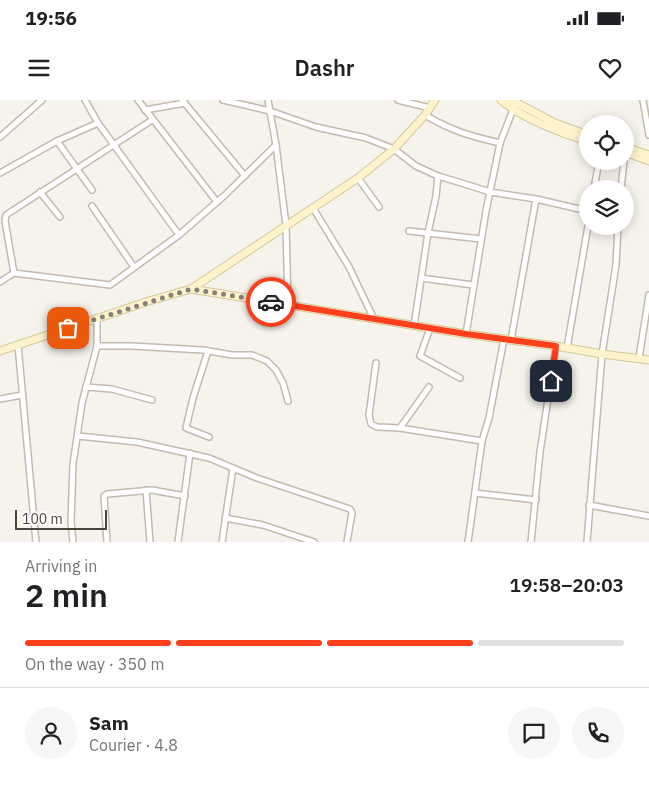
<!DOCTYPE html>
<html lang="en">
<head>
<meta charset="utf-8">
<style>
	body { margin:0; font-family:"IBM Plex Sans",sans-serif; background:#f6f6f6; color:#202124; height:100vh; display:flex; flex-direction:column; font-size:19px; white-space:nowrap }
	* { box-sizing:border-box; margin:0 }
	p { font-size:16px; color:#757577 }
	.icon { flex:none; width:28px; height:28px; fill:none; stroke:currentColor; stroke-width:2; stroke-linecap:round; stroke-linejoin:round }
	.map { position:relative; height:442px; overflow:hidden }
	.drawer { display:flex; flex-direction:column; background:#fff; flex:1 }
	.drawer>* { flex:none }
	.buttons { position:absolute; left:579px; top:15px; display:grid; gap:10px }
	.buttons a { display:grid; place-items:center; width:55px; height:55px; border-radius:50%; background:#fff; box-shadow:0 2px 12px #0003; font-size:25px }
	.scale { position:absolute; left:15px; bottom:12px; width:92px; box-sizing:border-box; padding-left:5px; border:2px solid #4b4439; border-top:0; font-size:14px; line-height:18px; white-space:nowrap; color:#4b4439; -webkit-text-stroke:4px #fff; paint-order:stroke }
	.pin { position:absolute; display:grid; place-items:center; width:42px; height:42px; color:#fff; margin:-21px; border-radius:10px; box-shadow:0 2px 8px #0006 }
	.courier { position:absolute; display:grid; place-items:center; width:50px; height:50px; margin:-25px; border:4px solid #fc3f1d; border-radius:50%; background:#fff; color:#222; box-shadow:0 1px 6px #0007 }
	.overview em { font-style:normal; font-weight:600 }
	.overview div { display:flex; flex-direction:column-reverse }
	.overview { display:flex; align-items:center; justify-content:space-between; height:85px; padding:0 25px }
	h1 { font-size:32px; font-weight:600; line-height:38px }
	.bar { display:grid; grid-template-columns:repeat(4,1fr); gap:8px 5px; align-content:center; height:60px; padding:0 25px }
	.bar i { height:6px; border-radius:4px; background:#e0e0e0 }
	.bar .selected { background:#fc3f1d }
	.bar p { grid-column:span 4 }
	.line { display:flex; align-items:center; gap:12px; padding:0 25px; border-top:1px solid #e0e0e0 }
	.line div { flex:1 }
	.round { display:grid; place-items:center; flex:none; width:52px; height:52px; border-radius:26px; background:#f6f6f6 }
	.status { display:flex; justify-content:space-between; align-items:center; height:35px; padding:0 25px; background:#fff; direction:ltr }
	.status svg { height:14px; fill:currentColor }
	header { display:flex; justify-content:space-between; align-items:center; height:65px; padding:0 25px; background:#fff; font-size:22px; font-weight:600 }
	.map>svg:first-child { display:block }
	.lines { fill:none; stroke-linecap:round; stroke-linejoin:round }
	.street-casing { stroke:#c2bbae; stroke-width:8 }
	.secondary-casing { stroke:#d6c79b; stroke-width:9 }
	.street { stroke:#fff; stroke-width:5 }
	.secondary { stroke:#fff3cd; stroke-width:7 }
	.done { stroke:#878178; stroke-width:5; stroke-dasharray:0 9 }
	.route { stroke:#fc3f1d; stroke-width:6 }
</style>
</head>
<body>
<div class="status"><b>19:56</b><svg viewBox="0 0 49 12"><path d="M0 12V9h3v3zM5 12V6h3v6zM10 12V3h3v9zM15 12V0h3v12zM26 1h20v11H26zM47 4h2v5h-2z"/></svg></div>
<header><svg class="icon" aria-label="menu" viewBox="0 0 24 24"><path d="M4 6h16M4 12h16M4 18h16"/></svg>Dashr<svg class="icon" aria-label="heart" viewBox="0 0 24 24"><path d="M12 20l-8-8c-3-5 5-10 8-4 3-6 11-1 8 4z"/></svg></header>
<div class="map">
<svg width="649" height="442" viewBox="0 0 649 442">
	<rect width="100%" height="100%" fill="#f6f3ec"/>
	<g class="lines">
		<g class="street-casing">
			<g id="street">
				<path d="M85,0L98,23L179,135"/>
				<path d="M138,0L217,102"/>
				<path d="M182,0L245,76"/>
				<path d="M223,0L270,11L316,27L366,38L394,49L416,66L438,76L455,81L490,92L536,99L511,240"/>
				<path d="M268,0L276,45L286,125L288,205"/>
				<path d="M398,0L430,8"/>
				<path d="M643,0L649,35"/>
				<path d="M145,10L185,3"/>
				<path d="M425,15C452,31 470,36 500,43"/>
				<path d="M0,37L42,0"/>
				<path d="M57,41L92,90"/>
				<path d="M0,73L57,41L98,23"/>
				<path d="M358,78L379,107"/>
				<path d="M594,89L599,61"/>
				<path d="M621,89L624,61"/>
				<path d="M40,92L60,117"/>
				<path d="M536,99L588,111"/>
				<path d="M92,106L134,167"/>
				<path d="M313,108L349,167L374,219"/>
				<path d="M409,131L481,139"/>
				<path d="M14,173L110,185L179,135L225,95L276,45"/>
				<path d="M421,178L473,185"/>
				<path d="M0,182L14,173L5,121L6,115L152,20"/>
				<path d="M414,226L428,133L436,96L438,76"/>
				<path d="M430,228L420,256L460,278"/>
				<path d="M466,234L486,111L500,43L514,7"/>
				<path d="M18,245L36,442"/>
				<path d="M97,246H131L203,250L232,255H252L267,261L276,270L283,283L288,301"/>
				<path d="M567,248L588,126"/>
				<path d="M208,251L193,298L186,328L209,337"/>
				<path d="M639,258L649,195"/>
				<path d="M376,263L369,315L371,324L377,327L400,328L482,341"/>
				<path d="M86,287L112,289L152,300"/>
				<path d="M0,299L22,295"/>
				<path d="M400,328L429,287"/>
				<path d="M78,336L137,342L209,358L257,378L350,409L352,413L347,442"/>
				<path d="M146,390L150,442"/>
				<path d="M475,393L536,400"/>
				<path d="M589,405L649,416"/>
				<path d="M225,418L263,425L314,442"/>
				<path d="M73,442L71,422L73,364L82,303L97,246V219"/>
				<path d="M107,442L104,396L107,394L152,390L185,396"/>
				<path d="M178,442L190,353"/>
				<path d="M222,442L233,368"/>
				<path d="M468,442L482,341L489,318L504,239"/>
				<path d="M531,442L540,352L556,246"/>
				<path d="M587,442L602,254L616,165L618,126"/>
			</g>
		</g>
		<g class="secondary-casing">
			<g id="secondary">
				<path d="M501,0C525,20 558,32 588,41"/>
				<path d="M511,0L555,23L588,35"/>
				<path d="M625,47L649,55"/>
				<path d="M625,52L649,61"/>
				<path d="M191,189L466,234L556,246L602,254L649,260"/>
				<path d="M0,251L149,201L191,189L358,78L394,49L425,15L435,0"/>
			</g>
		</g>
		<use href="#street" class="street"/>
		<use href="#secondary" class="secondary"/>
	</g>
	<g class="lines">
		<path class="done" d="M68,228L191,189L271,202"/>
		<path class="route" d="M271,202L466,234L556,246L551,281"/>
	</g>
</svg>
<div class="buttons">
<a><svg class="icon" aria-label="locate" viewBox="0 0 24 24"><circle cx="12" cy="12" r="6"/><path d="M12 2v4M12 18v4M2 12h4M18 12h4"/></svg></a>
<a><svg class="icon" aria-label="layers" viewBox="0 0 24 24"><path d="M12 4l9 5-9 5-9-5zM3 14l9 5 9-5"/></svg></a>
</div>
<div class="scale">100 m</div>
<div class="pin" style="left:68px;top:228px;background:#ea580c"><svg class="icon" aria-label="bag" viewBox="0 0 24 24"><path d="M5 8h14l-1 12H6zM9 8a3 3 0 0 1 6 0"/></svg></div>
<div class="pin" style="left:551px;top:281px;background:#1f2937"><svg class="icon" aria-label="home" viewBox="0 0 24 24"><path d="M3 11l9-7 9 7M6 9v11h12V9"/></svg></div>
<div class="courier" style="left:271px;top:202px"><svg class="icon" aria-label="car" viewBox="0 0 24 24"><path d="M5 17H2v-5l4-1 3-4h7l3 4 3 1v5h-3M9 17h6M6 11h13"/><circle cx="7" cy="17" r="2"/><circle cx="17" cy="17" r="2"/></svg></div>
</div>
<section class="drawer">
<div class="overview"><div><h1>2 min</h1><p>Arriving in</p></div><em>19:58–20:03</em></div>
<div class="bar"><i class="selected"></i><i class="selected"></i><i class="selected"></i><i></i><p>On the way · 350 m</p></div>
<div class="line" style="height:90px"><a class="round"><svg class="icon" aria-label="person" viewBox="0 0 24 24"><circle cx="12" cy="8" r="4"/><path d="M4 21q1-7 8-7t8 7"/></svg></a><div><b>Sam</b><p>Courier · 4.8</p></div><a class="round"><svg class="icon" aria-label="chat" viewBox="0 0 24 24"><path d="M4 5h16v11H9l-5 4z"/></svg></a><a class="round"><svg class="icon" aria-label="phone" viewBox="0 0 24 24"><path d="M5 4h4l2 5-3 2q2 4 5 5l2-3 5 2v4C11 20 4 13 5 4z"/></svg></a></div>
</section>
</body>
</html>
